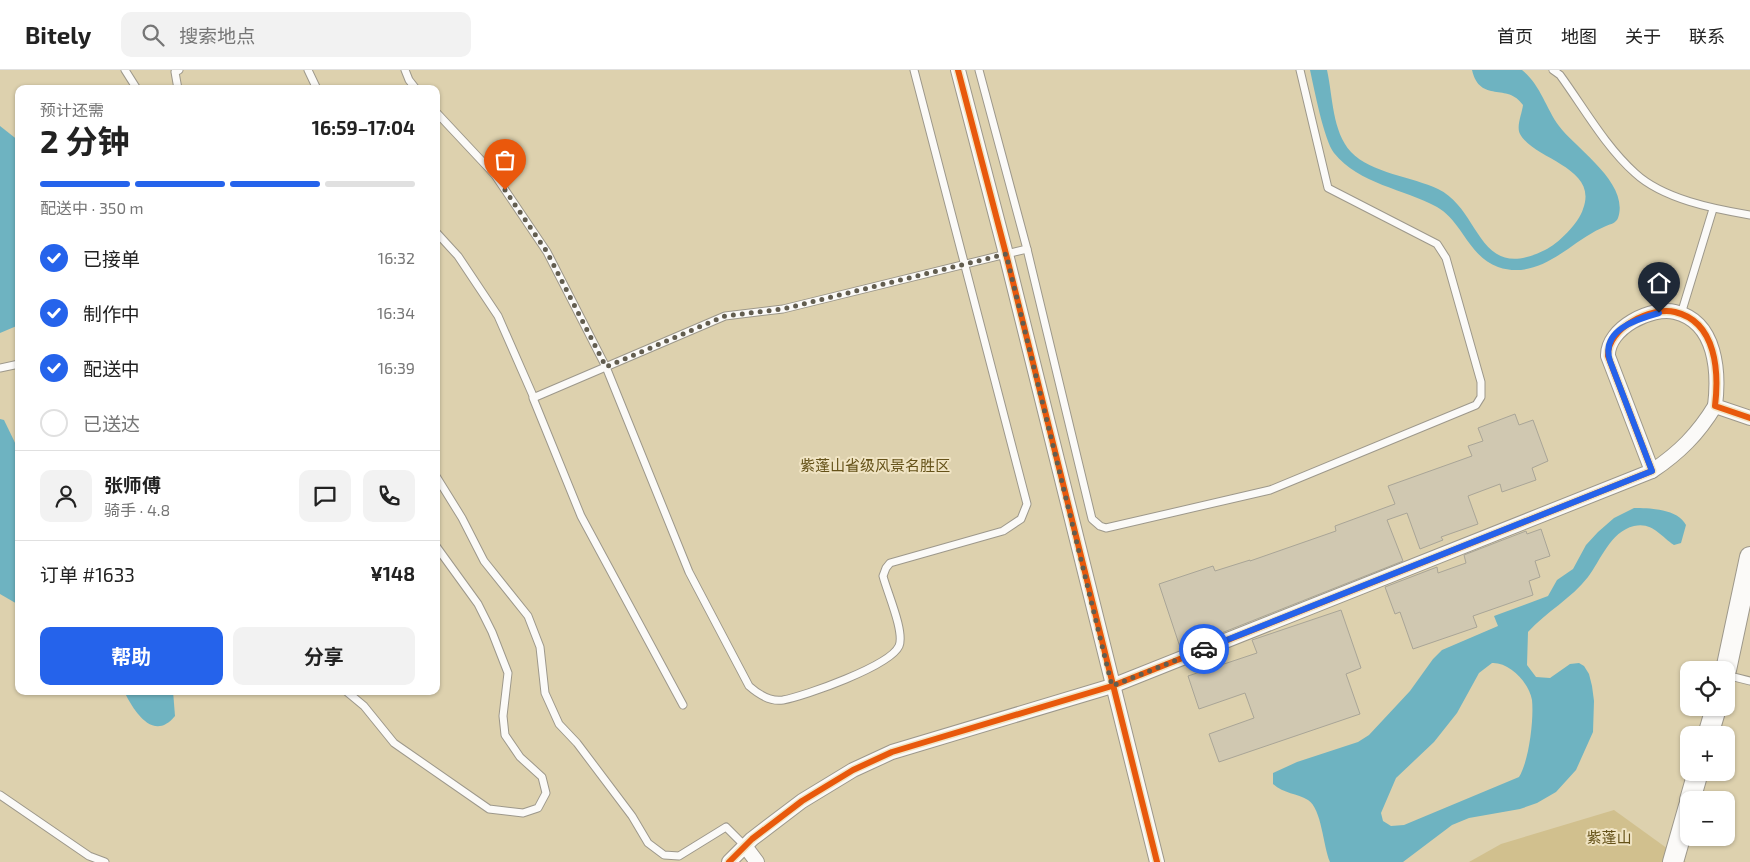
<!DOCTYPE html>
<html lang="zh">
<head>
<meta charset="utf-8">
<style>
	body { margin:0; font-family:"Exo 2","Noto Sans SC",sans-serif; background:#f2f2f2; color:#222; height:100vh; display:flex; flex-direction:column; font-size:19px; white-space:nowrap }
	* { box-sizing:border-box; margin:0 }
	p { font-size:16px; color:#767676 }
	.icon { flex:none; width:28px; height:28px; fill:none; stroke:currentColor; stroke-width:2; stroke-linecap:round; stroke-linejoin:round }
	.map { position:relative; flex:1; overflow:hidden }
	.panel { position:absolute; left:15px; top:15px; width:425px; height:610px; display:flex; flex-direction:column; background:#fff; border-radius:10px; box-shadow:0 1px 4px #0004 }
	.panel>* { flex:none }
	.buttons { position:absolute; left:1680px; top:591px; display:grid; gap:10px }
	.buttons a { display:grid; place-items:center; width:55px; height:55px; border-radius:10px; background:#fff; box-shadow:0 1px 4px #0004; font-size:25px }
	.pin { position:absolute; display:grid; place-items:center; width:42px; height:42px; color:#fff; margin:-51px -21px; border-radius:50% 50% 50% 0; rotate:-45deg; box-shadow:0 0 5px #0007 }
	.pin .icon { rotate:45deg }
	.courier { position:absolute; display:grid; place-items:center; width:50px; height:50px; margin:-25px; border:4px solid #2563eb; border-radius:50%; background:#fff; color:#222; box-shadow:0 1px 6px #0007 }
	.overview em { font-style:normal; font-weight:700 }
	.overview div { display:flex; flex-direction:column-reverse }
	.overview { display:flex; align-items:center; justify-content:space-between; height:85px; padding:0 25px }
	h1 { font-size:32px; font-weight:700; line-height:38px }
	.bar { display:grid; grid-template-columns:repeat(4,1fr); gap:8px 5px; align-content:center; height:60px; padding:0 25px }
	.bar i { height:6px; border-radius:4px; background:#e0e0e0 }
	.bar .selected { background:#2563eb }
	.bar p { grid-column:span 4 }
	.line { display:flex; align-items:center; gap:12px; padding:0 25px; border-top:1px solid #e0e0e0 }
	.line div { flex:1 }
	.round { display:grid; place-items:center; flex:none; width:52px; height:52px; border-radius:10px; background:#f2f2f2 }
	ol { padding:0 25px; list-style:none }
	li { display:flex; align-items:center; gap:15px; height:55px }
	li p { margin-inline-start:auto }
	li .icon { padding:5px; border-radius:50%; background:#2563eb; color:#fff; stroke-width:4 }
	li:last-child { color:#767676 }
	li i { width:28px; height:28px; border:2px solid #e0e0e0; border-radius:50% }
	.action { display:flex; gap:10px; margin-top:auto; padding:10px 25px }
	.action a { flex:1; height:58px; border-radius:10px; background:#2563eb; color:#fff; font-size:20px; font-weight:700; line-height:58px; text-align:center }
	.action a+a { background:#f2f2f2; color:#222 }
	header { display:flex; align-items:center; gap:30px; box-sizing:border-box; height:70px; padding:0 25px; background:#fff; border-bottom:1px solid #e0e0e0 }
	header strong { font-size:24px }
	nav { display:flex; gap:28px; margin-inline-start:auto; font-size:18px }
	.search { width:350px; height:45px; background:#f2f2f2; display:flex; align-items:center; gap:12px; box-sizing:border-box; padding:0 18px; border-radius:10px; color:#767676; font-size:19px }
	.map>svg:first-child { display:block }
	.green { fill:#ddd1ae; fill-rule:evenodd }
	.forest { fill:#d1c08e }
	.water { fill:#6eb3c1; fill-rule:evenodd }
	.building { fill:#d0c8b1; stroke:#a9a597 }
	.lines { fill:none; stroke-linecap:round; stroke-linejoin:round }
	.lane-casing { stroke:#9d988b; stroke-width:9 }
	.street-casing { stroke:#9d988b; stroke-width:16 }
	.secondary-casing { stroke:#9d988b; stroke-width:22 }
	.lane { stroke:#fbfaf8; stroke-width:7 }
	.street { stroke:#fbfaf8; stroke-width:14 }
	.secondary { stroke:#fbfaf8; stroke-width:20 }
	.cycleway-casing { stroke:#f0e4c4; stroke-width:9 }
	.cycleway { stroke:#e8590c; stroke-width:6 }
	.done { stroke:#625d4f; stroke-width:5; stroke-dasharray:0 9 }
	.route { stroke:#2563eb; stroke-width:6 }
	.labels { text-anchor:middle; stroke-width:4; stroke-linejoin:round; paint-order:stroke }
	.park-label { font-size:15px; fill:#655219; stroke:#f0e4c4 }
</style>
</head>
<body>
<header>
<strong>Bitely</strong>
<div class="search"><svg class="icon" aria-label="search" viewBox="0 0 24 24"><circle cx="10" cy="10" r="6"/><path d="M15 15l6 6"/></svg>搜索地点</div>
<nav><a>首页</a><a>地图</a><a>关于</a><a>联系</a></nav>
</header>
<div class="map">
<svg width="1750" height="792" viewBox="0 0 1750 792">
	<rect width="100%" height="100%" fill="#e6e0ce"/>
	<path class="green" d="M0,0H1750V792H0ZM19,19H436V621H19ZM1689,600H1726V638H1689ZM1689,665H1726V702H1689ZM1689,730H1726V768H1689Z"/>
	<path class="forest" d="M1614,740L1686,792H1469L1501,774Z"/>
	<g class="water">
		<path d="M1310,0H1327C1333,27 1332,61 1351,82C1371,103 1413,107 1438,119C1482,140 1477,214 1545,180C1558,174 1579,153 1583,139C1599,97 1534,90 1520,64C1516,56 1522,44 1523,35C1508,12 1480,34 1472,0H1522C1540,14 1546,38 1559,56C1576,79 1630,113 1618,148C1616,153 1611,154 1606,156C1592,162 1580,170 1568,179C1546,194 1524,206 1498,197C1469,187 1462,151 1437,137C1404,119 1359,114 1334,83C1324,70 1314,18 1310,0Z"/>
		<path d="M0,56L19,71V255L0,263Z"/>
		<path d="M0,349L4,350L19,381V535L0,524Z"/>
		<path d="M1634,438C1650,438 1678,439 1686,455L1681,473L1674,475C1660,466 1653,452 1634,456C1610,462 1601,490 1588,507C1572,528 1546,542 1528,562L1527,595L1536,607L1550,608L1570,594L1579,593L1584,596L1589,604L1592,616L1594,631L1593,662L1576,700L1556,722L1537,733L1520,739L1469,748L1452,755L1403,792H1330C1323,776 1322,739 1308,730C1297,723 1284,724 1273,714V703L1297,692L1358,672L1369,665L1410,621L1433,589L1442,580L1498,556L1494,546L1548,526L1557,510L1573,499L1586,475L1598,462L1614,448ZM1492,593C1510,592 1529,613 1532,630C1534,649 1529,691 1519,707L1404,755L1391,756L1383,751L1381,743L1396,708L1434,672L1457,643L1479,603Z"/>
		<path d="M124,621H173L175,646C153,673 133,640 124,621Z"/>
	</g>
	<g class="building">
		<path d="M1515,344L1519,355L1533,350L1548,391L1532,398L1536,410L1502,422L1500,414L1468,426L1478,454L1441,467L1443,470L1420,479L1407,443L1387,450L1403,491L1224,562L1180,577L1159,514L1213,496L1215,501L1250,490V491L1336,461L1335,456L1395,434L1388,416L1472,386L1468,376L1483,371L1478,358Z"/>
		<path d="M1541,459L1550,486L1535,491L1540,507L1529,511L1533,525L1473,546L1477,557L1413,579L1400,542L1395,544L1385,517L1437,497L1438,503L1466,493L1464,485L1526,461L1527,464Z"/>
		<path d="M1341,540L1361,598L1346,604L1360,644L1219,692L1209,664L1254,648L1245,623L1199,639L1188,606L1257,583L1252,570Z"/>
	</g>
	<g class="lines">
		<g class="lane-casing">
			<g id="lane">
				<path d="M125,0L137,19"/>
				<path d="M308,0L317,19"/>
				<path d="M405,0L409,10L416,19"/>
				<path d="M979,0L1027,179L1092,449L1100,456L1106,458L1270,420L1476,335L1481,327V312L1446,188L1437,174L1328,118L1300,0"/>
				<path d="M1553,0L1560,5C1584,38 1605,76 1635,103C1663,129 1714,139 1750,145"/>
				<path d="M178,19L175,2L179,0"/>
				<path d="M436,42L495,105L547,182L606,297L689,502L749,616C758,624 770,632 783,630C805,626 890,596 899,576C905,562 887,522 883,506L886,498L890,493L1003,461L1021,449L1027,434L914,0"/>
				<path d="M436,162L458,186L498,246L534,328"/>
				<path d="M1681,244L1713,139"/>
				<path d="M0,298L19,294"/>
				<path d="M436,406L462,448L484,491L528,546L540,577L545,623L559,654L577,673L632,746L648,773L664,785L679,786L726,757L745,776"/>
				<path d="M1726,605L1750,611"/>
				<path d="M346,621L364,636L394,673L489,739L523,743L538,738L546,723L542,707L520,687L505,665L503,646L508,603L492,562L478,534L436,476"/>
				<path d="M683,635L581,446L533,328L725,246L783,239L1027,179"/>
				<path d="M0,725L89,786L105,792"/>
			</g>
		</g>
		<g class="street-casing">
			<g id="street">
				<path d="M958,0L1006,184L1157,792"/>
				<path d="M1652,401C1679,383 1698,364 1715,336"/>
				<path d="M745,776L757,792"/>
				<path d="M729,792L752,769L802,731L853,700L892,682L1112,616L1652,401L1608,286C1607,258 1652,236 1675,242C1717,252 1719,303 1715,336L1750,348"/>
			</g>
		</g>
		<g class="secondary-casing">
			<g id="secondary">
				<path d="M1726,600L1750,487"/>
				<path d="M1708,665L1716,638"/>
				<path d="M1690,730L1698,702"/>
				<path d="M1673,792L1689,736"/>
			</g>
		</g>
		<use href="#lane" class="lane"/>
		<use href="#street" class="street"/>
		<use href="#secondary" class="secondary"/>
		<g class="cycleway-casing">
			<g id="cycleway">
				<path d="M958,0L1006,184L1157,792"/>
				<path d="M729,792L752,769L802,731L853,700L892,682L1112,616L1652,401L1608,286C1607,258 1652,236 1675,242C1717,252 1719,303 1715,336L1750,348"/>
			</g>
		</g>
		<use href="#cycleway" class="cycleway"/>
	</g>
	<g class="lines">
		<path class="done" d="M505,120L547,182L606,297L725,246L783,239L1006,184L1112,616L1204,579"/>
		<path class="route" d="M1204,579L1652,401L1610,291C1600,260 1637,249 1659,243"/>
	</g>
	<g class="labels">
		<g class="park-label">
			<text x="875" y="401">紫蓬山省级风景名胜区</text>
			<text x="1609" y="773">紫蓬山</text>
		</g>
	</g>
</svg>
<div class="buttons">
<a><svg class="icon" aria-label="locate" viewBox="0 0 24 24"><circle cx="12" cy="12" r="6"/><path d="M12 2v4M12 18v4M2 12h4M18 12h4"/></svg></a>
<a>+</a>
<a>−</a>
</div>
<div class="pin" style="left:505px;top:120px;background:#ea580c"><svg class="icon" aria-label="bag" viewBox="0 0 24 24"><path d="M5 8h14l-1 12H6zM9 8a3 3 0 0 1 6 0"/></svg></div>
<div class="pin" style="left:1659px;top:243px;background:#1f2937"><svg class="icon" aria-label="home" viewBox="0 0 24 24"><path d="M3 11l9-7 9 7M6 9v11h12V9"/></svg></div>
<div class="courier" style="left:1204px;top:579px"><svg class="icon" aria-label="car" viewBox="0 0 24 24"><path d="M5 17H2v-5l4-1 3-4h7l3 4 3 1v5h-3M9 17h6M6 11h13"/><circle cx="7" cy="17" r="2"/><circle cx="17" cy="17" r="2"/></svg></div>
<section class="panel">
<div class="overview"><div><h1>2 分钟</h1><p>预计还需</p></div><em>16:59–17:04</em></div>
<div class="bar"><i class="selected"></i><i class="selected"></i><i class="selected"></i><i></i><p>配送中 · 350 m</p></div>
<ol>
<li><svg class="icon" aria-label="check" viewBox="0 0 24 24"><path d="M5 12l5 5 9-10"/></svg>已接单<p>16:32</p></li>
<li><svg class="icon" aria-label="check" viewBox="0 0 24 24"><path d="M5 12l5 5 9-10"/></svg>制作中<p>16:34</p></li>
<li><svg class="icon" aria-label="check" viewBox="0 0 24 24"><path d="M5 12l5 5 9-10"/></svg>配送中<p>16:39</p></li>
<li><i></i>已送达</li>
</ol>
<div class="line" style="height:90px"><a class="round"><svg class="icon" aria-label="person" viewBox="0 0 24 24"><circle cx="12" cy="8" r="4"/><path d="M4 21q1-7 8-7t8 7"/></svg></a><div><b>张师傅</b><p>骑手 · 4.8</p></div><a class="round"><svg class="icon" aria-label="chat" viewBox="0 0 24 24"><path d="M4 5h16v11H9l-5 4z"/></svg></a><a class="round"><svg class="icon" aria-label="phone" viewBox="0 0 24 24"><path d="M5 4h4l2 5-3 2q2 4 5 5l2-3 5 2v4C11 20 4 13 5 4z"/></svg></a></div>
<div class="line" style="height:65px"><div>订单 #1633</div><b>¥148</b></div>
<div class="action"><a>帮助</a><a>分享</a></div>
</section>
</div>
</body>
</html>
